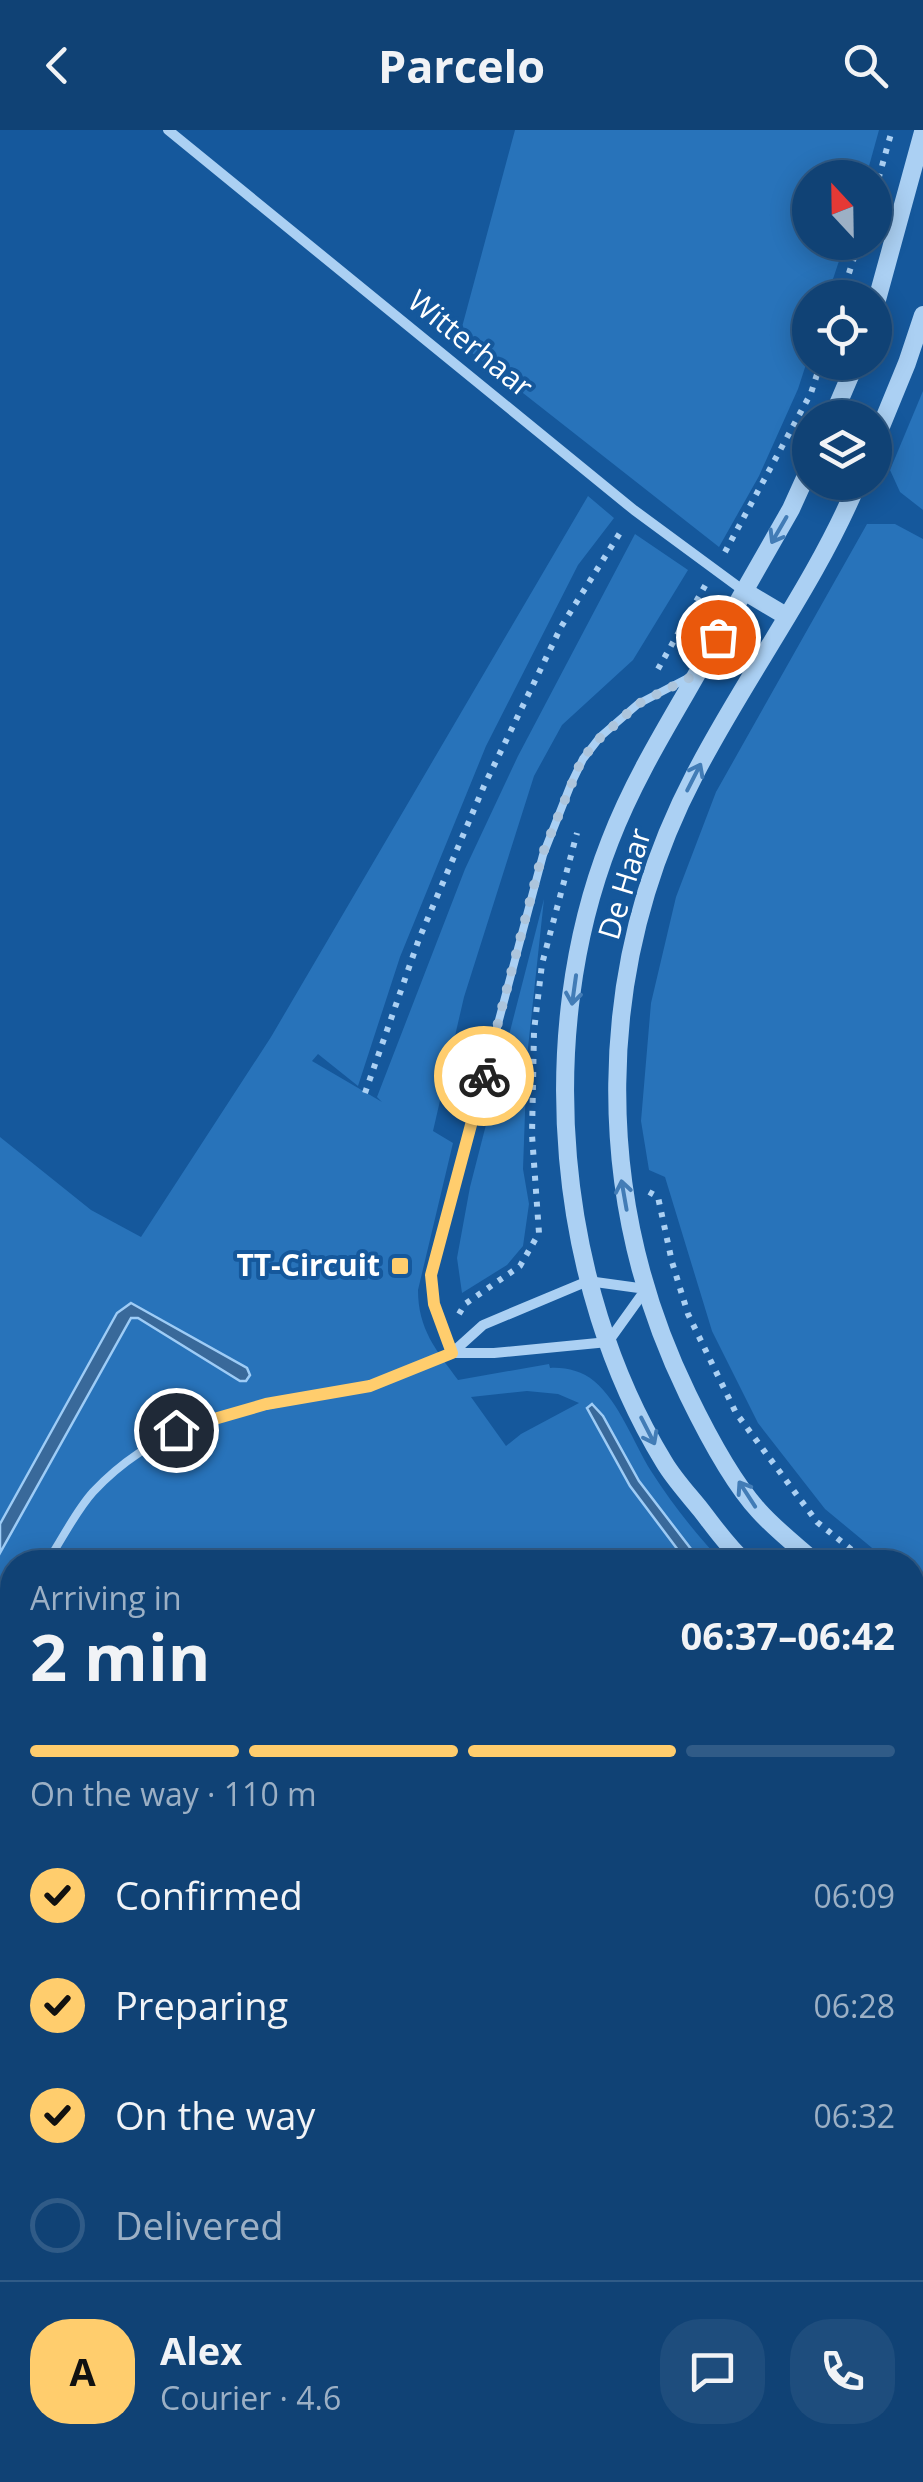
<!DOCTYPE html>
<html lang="en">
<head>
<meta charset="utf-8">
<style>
	body { margin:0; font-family:"Open Sans",sans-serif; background:#1e4d7d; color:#f1f3f6; height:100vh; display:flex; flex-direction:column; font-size:38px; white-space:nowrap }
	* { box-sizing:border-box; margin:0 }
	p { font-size:32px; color:#9cb0c5 }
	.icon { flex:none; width:55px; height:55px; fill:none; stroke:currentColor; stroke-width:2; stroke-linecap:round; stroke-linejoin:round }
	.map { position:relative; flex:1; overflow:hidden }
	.panel { position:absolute; left:0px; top:1420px; width:925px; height:932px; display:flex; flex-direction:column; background:#104275; border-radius:40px 40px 0 0; box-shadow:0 5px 25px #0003,0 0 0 2px #305b87 }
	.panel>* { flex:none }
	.needle { width:65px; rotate:338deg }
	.tools { position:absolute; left:792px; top:30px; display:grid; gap:20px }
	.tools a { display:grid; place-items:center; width:100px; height:100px; border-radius:50%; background:#104275; box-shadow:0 5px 25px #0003,0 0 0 2px #305b87; font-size:50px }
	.pin { position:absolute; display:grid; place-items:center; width:85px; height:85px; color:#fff; margin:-42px; border:5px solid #fff; border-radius:50%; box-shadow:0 2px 10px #0007 }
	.courier { position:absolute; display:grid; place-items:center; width:100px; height:100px; margin:-50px; border:8px solid #ffcd6d; border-radius:50%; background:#fff; color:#222; box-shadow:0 2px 12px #0007 }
	.headline em { font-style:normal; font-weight:700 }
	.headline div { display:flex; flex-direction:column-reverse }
	.headline { display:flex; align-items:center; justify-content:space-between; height:170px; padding:0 30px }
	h1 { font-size:65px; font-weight:700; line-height:75px }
	.bar { display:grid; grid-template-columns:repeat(4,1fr); gap:15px 10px; align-content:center; height:120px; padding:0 30px }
	.bar i { height:12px; border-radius:8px; background:#305b87 }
	.bar .selected { background:#ffcd6d }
	.bar p { grid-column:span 4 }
	.line { display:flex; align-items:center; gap:25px; padding:0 30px; border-top:2px solid #305b87 }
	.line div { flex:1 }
	.round { display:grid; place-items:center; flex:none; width:105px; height:105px; border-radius:40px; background:#1e4d7d }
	ol { padding:0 30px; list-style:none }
	li { display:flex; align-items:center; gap:30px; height:110px }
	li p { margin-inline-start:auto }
	li .icon { padding:10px; border-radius:50%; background:#ffcd6d; color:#111; stroke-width:4 }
	li:last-child { color:#9cb0c5 }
	li i { width:55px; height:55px; border:5px solid #305b87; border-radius:50% }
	header { display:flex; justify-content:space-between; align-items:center; height:130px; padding:0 30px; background:#104275; font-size:45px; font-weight:700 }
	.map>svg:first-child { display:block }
	.green { fill:#2873ba; fill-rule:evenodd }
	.water { fill:#39699a; stroke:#9eccf6; stroke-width:2.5 }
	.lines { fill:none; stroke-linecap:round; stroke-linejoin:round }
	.path { stroke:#abd0f3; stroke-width:6; stroke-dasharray:5 8; stroke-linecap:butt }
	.service { stroke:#abd0f3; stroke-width:8 }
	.minor { stroke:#abd0f3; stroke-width:10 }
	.tertiary { stroke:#abd0f3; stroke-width:18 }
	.oneway { stroke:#427cb6 }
	.done { stroke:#adc5dc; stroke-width:10; stroke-dasharray:0 18 }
	.route { stroke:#ffcd6d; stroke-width:12 }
	.poi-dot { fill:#ffcd6d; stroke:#15589c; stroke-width:4 }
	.labels { text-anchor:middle; stroke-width:8; stroke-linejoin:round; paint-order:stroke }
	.street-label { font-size:30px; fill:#fff; stroke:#15589c }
	.poi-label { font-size:30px; font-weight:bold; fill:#fff; stroke:#15589c; text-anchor:end }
</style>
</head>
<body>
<header><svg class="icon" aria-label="back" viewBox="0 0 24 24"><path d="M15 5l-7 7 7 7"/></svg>Parcelo<svg class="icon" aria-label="search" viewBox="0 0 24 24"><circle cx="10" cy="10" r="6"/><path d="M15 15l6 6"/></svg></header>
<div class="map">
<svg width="923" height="2352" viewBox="0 0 923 2352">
	<rect width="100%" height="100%" fill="#15589c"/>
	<g class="green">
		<path d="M515,0H879L866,47L810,48V112L845,113L827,167L810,168V222L798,259L759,346L719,417L458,212Z"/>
		<path d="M923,261V380L900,362L890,340Z"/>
		<path d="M588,366L614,388L578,435L486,616L400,827L358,956L318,924L312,931L382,972L377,967L465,739L518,626L635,404L688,440L633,530L562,595L534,646L464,867L433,1001L453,1013L418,1160C418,1199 436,1220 458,1250L549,1234L550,1238C565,1237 582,1241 594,1251C620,1273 633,1312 651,1341C672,1374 696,1404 722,1432H701L639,1351L603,1286L587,1278L630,1356L687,1432H12V2340H912L913,1988L923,2001V2352H0V1007L91,1080L141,1107L271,907ZM527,1261L558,1264L579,1273L521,1304L506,1316L471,1267Z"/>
		<path d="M867,394H895L923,409V1457L913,1450L912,1432H889L825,1379L758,1293L712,1201L665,1047L649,1040L641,991L651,873L676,767L716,662Z"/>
		<path d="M544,769L527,927L523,1039L529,1074L523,1116L507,1135L462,1163L457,1128L470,1057Z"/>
	</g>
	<g class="water">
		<path d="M131,1173L247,1238L250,1245L246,1251H240L138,1188H131L0,1423V1394L117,1183Z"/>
		<path d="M592,1274L603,1286L639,1351L701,1432H687L630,1356L587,1278Z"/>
		<path d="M913,1678L923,1684V2001L912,1988Z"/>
	</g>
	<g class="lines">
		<g class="path">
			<path d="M875,61L892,0"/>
			<path d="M841,168L859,112"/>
			<path d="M725,422L811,263L821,232"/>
			<path d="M658,539L706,454"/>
			<path d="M365,963L419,809L484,656L561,497L623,398"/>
			<path d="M649,1062L658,1067L672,1132L688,1184L736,1283L817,1392L867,1432"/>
			<path d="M459,1184L465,1174L520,1136L539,1103L532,1005L534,901L542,834L577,703"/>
			<path d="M912,1464L923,1471"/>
		</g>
		<g class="service">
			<path d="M47,1432C62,1410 75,1382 93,1362C172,1278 262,1280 366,1256C395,1250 424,1234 452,1223L434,1174L431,1145L543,725L571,654L583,629L600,607L638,574L688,548"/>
			<path d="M0,1508L12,1487"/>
		</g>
		<g class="minor">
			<path d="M168,0L634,380L744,461"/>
			<path d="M588,1151L646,1159L608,1212L494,1223H452L483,1195Z"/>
		</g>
		<g class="tertiary">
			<path d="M875,177L923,2"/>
			<path d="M832,288L856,232"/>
			<path d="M875,311L907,233L923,185"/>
			<path d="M744,461L786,486"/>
			<path d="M745,1432C728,1417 715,1398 701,1380C689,1365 674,1349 664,1332C556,1155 534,905 610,711C630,659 658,611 686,563C721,501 756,440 791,379L810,337"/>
			<path d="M815,1432C797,1416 776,1400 759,1381C733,1353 705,1300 688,1265C592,1068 593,839 695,644C746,545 815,455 858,352"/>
			<path d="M912,1508L923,1513"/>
			<path d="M912,1551L923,1557"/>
		</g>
	</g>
	<defs><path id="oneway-shaft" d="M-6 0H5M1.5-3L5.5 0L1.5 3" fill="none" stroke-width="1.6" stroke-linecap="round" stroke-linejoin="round" transform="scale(2.5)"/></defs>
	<g class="oneway">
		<use href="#oneway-shaft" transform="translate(779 400) rotate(120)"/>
		<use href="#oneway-shaft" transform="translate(694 647) rotate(-63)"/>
		<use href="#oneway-shaft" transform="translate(574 860) rotate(98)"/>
		<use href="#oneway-shaft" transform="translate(624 1065) rotate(-100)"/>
		<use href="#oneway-shaft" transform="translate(648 1301) rotate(63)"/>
		<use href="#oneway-shaft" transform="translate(747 1364) rotate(-123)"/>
	</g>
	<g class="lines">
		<path class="done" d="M484,946L542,725L582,629L600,608L638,574L697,544L718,507"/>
		<path class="route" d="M176,1300L266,1274L370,1256L452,1223L434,1174L431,1145L484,946"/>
	</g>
	<rect class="poi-dot" x="390" y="1126" width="20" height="20" rx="5"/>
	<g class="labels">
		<g class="street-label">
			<text transform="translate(470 214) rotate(39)" y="10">Witterhaar</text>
			<text transform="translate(625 754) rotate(-73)" y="10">De Haar</text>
		</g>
		<g class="poi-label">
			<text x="380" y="1146">TT-Circuit</text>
		</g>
	</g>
</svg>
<div class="tools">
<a><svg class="needle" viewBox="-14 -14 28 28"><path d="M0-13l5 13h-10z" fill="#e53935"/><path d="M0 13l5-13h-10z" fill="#9cb0c5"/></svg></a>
<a><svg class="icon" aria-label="locate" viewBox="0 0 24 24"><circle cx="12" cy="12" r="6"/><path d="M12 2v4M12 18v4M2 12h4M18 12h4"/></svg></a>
<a><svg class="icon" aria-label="layers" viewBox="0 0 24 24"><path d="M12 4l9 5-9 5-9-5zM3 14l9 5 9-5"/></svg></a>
</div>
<div class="pin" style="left:718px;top:507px;background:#ea580c"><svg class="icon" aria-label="bag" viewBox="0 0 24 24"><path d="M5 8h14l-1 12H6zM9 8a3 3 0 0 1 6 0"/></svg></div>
<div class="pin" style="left:176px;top:1300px;background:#1f2937"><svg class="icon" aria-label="home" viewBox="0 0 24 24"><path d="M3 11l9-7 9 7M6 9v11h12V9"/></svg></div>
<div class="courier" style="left:484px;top:946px"><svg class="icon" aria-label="bike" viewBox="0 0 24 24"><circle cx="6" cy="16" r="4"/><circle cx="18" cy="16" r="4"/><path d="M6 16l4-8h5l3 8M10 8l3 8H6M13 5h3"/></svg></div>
<section class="panel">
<div class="headline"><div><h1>2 min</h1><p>Arriving in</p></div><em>06:37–06:42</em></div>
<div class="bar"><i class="selected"></i><i class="selected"></i><i class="selected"></i><i></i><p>On the way · 110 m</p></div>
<ol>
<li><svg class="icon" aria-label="check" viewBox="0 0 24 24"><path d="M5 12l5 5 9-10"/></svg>Confirmed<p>06:09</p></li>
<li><svg class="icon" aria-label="check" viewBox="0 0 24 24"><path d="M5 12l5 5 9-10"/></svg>Preparing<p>06:28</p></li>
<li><svg class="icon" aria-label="check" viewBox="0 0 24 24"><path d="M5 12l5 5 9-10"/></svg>On the way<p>06:32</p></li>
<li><i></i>Delivered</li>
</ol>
<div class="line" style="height:180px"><b class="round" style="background:#ffcd6d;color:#111">A</b><div><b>Alex</b><p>Courier · 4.6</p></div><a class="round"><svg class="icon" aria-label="chat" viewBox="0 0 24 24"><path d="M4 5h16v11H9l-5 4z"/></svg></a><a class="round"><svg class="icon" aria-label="phone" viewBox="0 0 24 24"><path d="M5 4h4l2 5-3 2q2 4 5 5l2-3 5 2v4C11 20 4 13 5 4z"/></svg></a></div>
</section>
</div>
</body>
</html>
